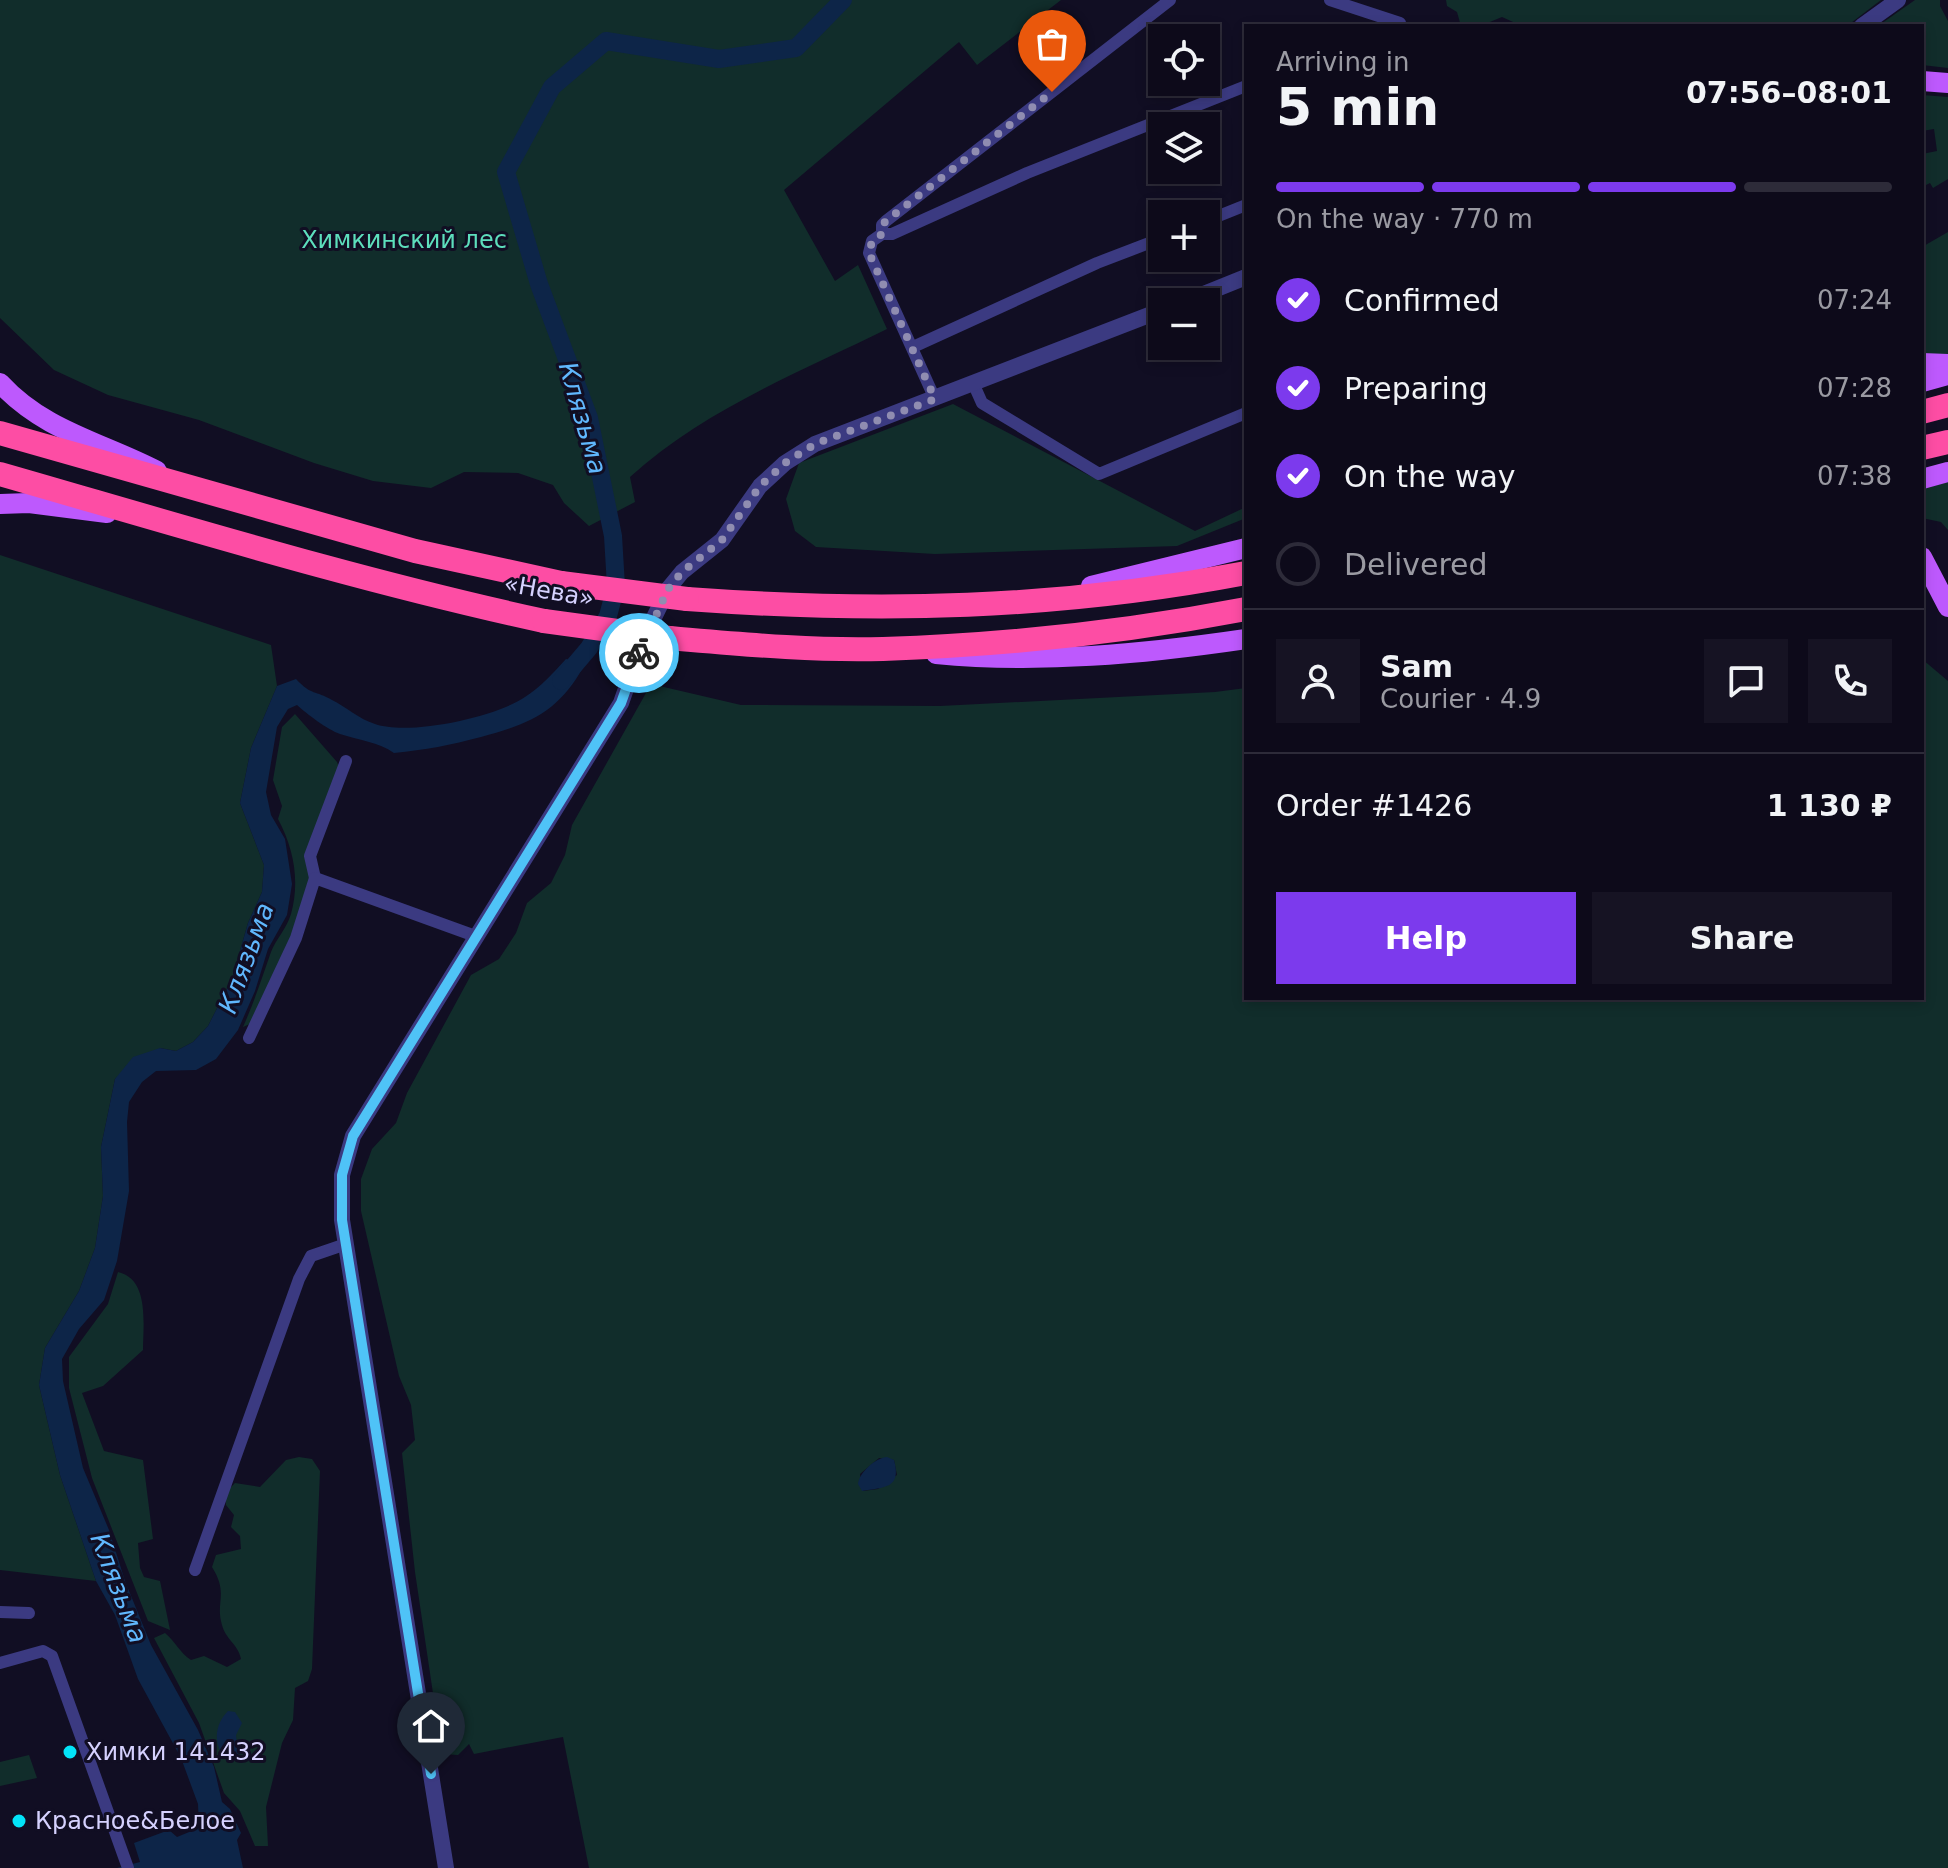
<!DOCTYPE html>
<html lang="en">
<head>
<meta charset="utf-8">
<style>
	body { margin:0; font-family:"DejaVu Sans",sans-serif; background:#161323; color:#f1f3f6; height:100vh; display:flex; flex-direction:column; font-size:30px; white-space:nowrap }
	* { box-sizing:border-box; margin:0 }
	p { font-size:26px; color:#9a9aa2 }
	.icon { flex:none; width:44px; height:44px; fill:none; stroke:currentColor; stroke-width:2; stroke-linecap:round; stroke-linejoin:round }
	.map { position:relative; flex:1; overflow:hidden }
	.panel { position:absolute; left:1244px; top:24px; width:680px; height:976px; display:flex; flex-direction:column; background:#0d0a1a; border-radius:0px; box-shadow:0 4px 12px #0003,0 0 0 2px #2d2b39 }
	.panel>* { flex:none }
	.fabs { position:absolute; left:1148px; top:24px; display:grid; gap:16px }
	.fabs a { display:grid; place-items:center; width:72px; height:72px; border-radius:0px; background:#0d0a1a; box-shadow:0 4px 12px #0003,0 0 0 2px #2d2b39; font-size:40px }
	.pin { position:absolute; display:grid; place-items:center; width:68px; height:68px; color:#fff; margin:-82px -34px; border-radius:50% 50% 50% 0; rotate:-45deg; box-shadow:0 0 8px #0007 }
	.pin .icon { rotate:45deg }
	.courier { position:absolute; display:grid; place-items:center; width:80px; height:80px; margin:-40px; border:6px solid #4fc3f7; border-radius:50%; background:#fff; color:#222; box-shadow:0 2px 10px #0007 }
	.summary em { font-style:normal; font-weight:700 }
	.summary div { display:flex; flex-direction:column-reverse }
	.summary { display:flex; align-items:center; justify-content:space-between; height:136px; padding:0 32px }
	h1 { font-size:52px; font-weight:700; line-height:60px }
	.bar { display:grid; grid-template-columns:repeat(4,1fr); gap:12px 8px; align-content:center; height:96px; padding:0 32px }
	.bar i { height:10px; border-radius:6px; background:#2d2b39 }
	.bar .active { background:#7c3aed }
	.bar p { grid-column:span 4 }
	.line { display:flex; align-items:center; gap:20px; padding:0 32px; border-top:2px solid #2d2b39 }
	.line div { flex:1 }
	.round { display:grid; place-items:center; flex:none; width:84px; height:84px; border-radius:0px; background:#161323 }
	ol { padding:0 32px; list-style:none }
	li { display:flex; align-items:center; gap:24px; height:88px }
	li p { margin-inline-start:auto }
	li .icon { padding:8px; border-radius:50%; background:#7c3aed; color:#fff; stroke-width:4 }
	li:last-child { color:#9a9aa2 }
	li i { width:44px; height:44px; border:4px solid #2d2b39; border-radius:50% }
	.button { display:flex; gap:16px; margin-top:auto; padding:16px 32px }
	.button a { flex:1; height:92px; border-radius:0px; background:#7c3aed; color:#fff; font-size:32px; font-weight:700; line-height:92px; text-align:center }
	.button a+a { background:#161323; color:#f1f3f6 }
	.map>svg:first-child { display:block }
	.green { fill:#112d2b; fill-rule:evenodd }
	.water { fill:#0d2548 }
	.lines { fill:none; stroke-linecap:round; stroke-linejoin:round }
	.river { stroke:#0d2548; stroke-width:18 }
	.minor { stroke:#3b3a81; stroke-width:12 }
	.tertiary { stroke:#3b3a81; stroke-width:16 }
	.primary { stroke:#bd59fd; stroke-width:20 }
	.motorway { stroke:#fd4da4; stroke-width:24 }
	.motorway-bridge { stroke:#fd4da4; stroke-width:24 }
	.done { stroke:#908db1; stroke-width:8; stroke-dasharray:0 14.4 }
	.route { stroke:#4fc3f7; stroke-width:10 }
	.poi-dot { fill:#03e3f8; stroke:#110e23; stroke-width:3 }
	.labels { text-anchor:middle; stroke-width:6; stroke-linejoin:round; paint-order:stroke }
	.park-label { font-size:24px; fill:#5ddebc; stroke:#110e23 }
	.street-label { font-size:24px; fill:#d5d1fe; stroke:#110e23 }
	.poi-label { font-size:24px; fill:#d5d1fe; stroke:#110e23; text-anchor:start }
	.water-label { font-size:26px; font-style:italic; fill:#60b7fd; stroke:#110e23 }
</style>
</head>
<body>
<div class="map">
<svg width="1948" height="1868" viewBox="0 0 1948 1868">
	<rect width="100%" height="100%" fill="#110e23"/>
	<g class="green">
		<path d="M0,0H1061L977,65L959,42L784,190L835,281L858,265L887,329C800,372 703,410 630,477L635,502L589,526L564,503L553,485L518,473L464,472L431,488L373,481L314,463L199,420L108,395L54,370L0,318Z"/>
		<path d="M1446,0H1881L1847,26H1522L1502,17L1480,26H1461L1457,12L1447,6Z"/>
		<path d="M1915,0H1940V6L1948,21V68L1922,65V26H1878Z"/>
		<path d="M1922,95L1948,97V179L1933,188L1930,183L1922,187V154L1937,151L1934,129L1922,131Z"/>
		<path d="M1948,232V354L1924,356L1922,247Z"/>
		<path d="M953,404L1195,531L1246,507V518L1177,546L935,554L816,547L795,531L786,499L799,463Z"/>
		<path d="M1948,482V530L1941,522L1922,518V489Z"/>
		<path d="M0,555L271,645L277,686L251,748L240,803L264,865L262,892L248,923L232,979L208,1026L193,1042L176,1051L160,1048L115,1079L101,1147L103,1196L95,1248L79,1291L45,1348L39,1385L60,1475L96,1581L0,1570Z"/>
		<path d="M1922,659L1948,681V1868H589L563,1737L474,1754L469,1744L458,1755L442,1754L415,1572L402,1453L415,1440L411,1405L399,1376L361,1211V1179L372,1149L396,1123L407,1093L471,975L499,959L516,933L527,903L551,883L565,855L572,825L651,684L741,705L940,706L1215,692L1246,688V998H1922ZM879,1458L894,1460L897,1475L878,1489L863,1491L860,1474Z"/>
		<path d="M295,714L337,762L340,770C323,805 321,843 311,879C296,930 276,976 252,1023L243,1027C254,1002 262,978 271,952C276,939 287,928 291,914C300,881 294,849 278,819L282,806L273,780L282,727Z"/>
		<path d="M118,1272C150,1279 143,1326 143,1350L103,1386L82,1393L104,1451L143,1460L153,1539L138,1543L140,1568L144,1577L160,1581L170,1630L148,1621L92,1478L69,1388V1357L108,1304Z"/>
		<path d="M299,1457L312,1459L320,1471L312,1669L308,1681L295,1688L293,1720L282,1743L266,1807L268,1846H255L240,1811L224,1793L199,1723L154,1638L165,1633C176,1642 179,1652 191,1660L204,1656L227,1667L241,1659C238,1644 226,1640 222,1625C215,1602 229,1594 212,1567L216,1555L241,1549L240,1536L231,1527L234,1515L226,1505V1492L235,1483L260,1487L286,1460Z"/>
		<path d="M29,1755L37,1778L0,1786V1762Z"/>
	</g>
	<g class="water">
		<path d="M566,659L585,664C558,713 531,723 481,737C451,745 425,750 394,753C379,742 358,740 340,734C328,730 307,714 297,705L288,709L277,727L266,792L271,815L285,839L292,884L287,915L268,949L255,991L238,1030L216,1059L196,1070L156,1071L142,1082L129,1102L127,1122L129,1191L117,1261L104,1300L79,1329L62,1359L63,1381L83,1468L109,1530L125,1581L151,1645L198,1730L214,1767L222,1802L230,1809L241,1833L237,1840L243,1868H117L140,1862L134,1843L169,1830L177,1837L199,1828L198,1804L181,1758L138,1679L115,1615L96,1581L60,1475L39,1385L45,1348L79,1291L95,1248L103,1196L101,1147L115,1079L133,1057L160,1048L176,1051L193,1042L208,1026L232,979L248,923L262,892L264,865L240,803L251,748L277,686L296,679C312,696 315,690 332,700C346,707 359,719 375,724C409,736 496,717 525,697C541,687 553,673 566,659Z"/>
		<path d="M887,1457L894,1460C902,1489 884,1487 862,1491L858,1484C859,1473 875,1458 887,1457Z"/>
		<path d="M228,1711L235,1712L242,1723L236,1735L238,1754L226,1759C213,1745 214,1725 228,1711Z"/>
	</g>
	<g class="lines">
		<path class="river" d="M561,681L589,648L608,616L616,586L613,536L589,418L539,284L506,172L552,87L606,41L719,59L796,48L843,0"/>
		<g class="minor">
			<path d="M1170,0L886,221L882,225V234H892L1027,173L1246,86"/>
			<path d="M1330,0L1400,23"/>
			<path d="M1206,221L1246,205"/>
			<path d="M882,234L872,241L869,253L935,399"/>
			<path d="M913,347L1097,263L1162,238"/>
			<path d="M974,385L982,403L1099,474L1246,413"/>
			<path d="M315,878L310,856L346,761"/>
			<path d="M249,1038L296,938L315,878L478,937"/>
			<path d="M195,1570L299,1279L311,1256L346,1244"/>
			<path d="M0,1612L29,1613"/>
			<path d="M0,1663L43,1651L52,1656L128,1868"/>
		</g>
		<g class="tertiary">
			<path d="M1862,26L1898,0"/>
			<path d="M1184,302L1246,277"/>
			<path d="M446,1868L342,1220V1175L353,1136L621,703L643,640L668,589L682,572L722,540L760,486L785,463L815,444L1162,310"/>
		</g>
		<g class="primary">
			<path d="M1922,81L1948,83"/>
			<path d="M1922,363L1948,364"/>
			<path d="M1922,382L1948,375"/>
			<path d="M0,383C44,431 101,442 157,471"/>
			<path d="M1922,479L1948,472"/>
			<path d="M0,504L29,503L107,513"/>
			<path d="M1922,557L1948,607"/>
			<path d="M1091,586L1246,548"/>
			<path d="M936,654C1039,664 1144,654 1246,639"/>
		</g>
		<g class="motorway">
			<path d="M1922,412L1948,405"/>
			<path d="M0,433L415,551L561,583"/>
			<path d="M1922,448L1948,442"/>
			<path d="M0,474C181,526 360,581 544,621"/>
			<path d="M687,599C879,613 1057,609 1246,573"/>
			<path d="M669,638C740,644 812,651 883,649C1005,645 1126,632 1246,609"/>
		</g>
		<g class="motorway-bridge">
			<path d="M561,583L687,599"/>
			<path d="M544,621L669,638"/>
		</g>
	</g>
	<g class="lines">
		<path class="done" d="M639,653L668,589L682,572L722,540L760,486L785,463L815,444L935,399L869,253L872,241L882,234V225L886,221L1052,92"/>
		<path class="route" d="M431,1774L342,1220V1175L353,1136L621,703L639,653"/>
	</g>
	<g class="poi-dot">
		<circle cx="70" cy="1752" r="8"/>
		<circle cx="19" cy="1821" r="8"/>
	</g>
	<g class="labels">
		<g class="park-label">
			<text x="404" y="248">Химкинский лес</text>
		</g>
		<g class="street-label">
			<text transform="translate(549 591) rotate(10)" y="8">«Нева»</text>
		</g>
		<g class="poi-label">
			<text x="86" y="1760">Химки 141432</text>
			<text x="35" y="1829">Красное&amp;Белое</text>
		</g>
		<g class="water-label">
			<text transform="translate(583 418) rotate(74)" y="9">Клязьма</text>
			<text transform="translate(246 958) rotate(-70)" y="9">Клязьма</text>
			<text transform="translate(119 1588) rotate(69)" y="9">Клязьма</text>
		</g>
	</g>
</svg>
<div class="fabs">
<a><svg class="icon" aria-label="locate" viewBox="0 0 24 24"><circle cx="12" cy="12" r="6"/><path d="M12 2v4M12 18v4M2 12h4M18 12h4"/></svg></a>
<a><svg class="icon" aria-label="layers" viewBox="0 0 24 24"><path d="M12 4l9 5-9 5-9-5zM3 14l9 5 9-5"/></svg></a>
<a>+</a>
<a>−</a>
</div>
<div class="pin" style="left:1052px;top:92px;background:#ea580c"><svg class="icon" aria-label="bag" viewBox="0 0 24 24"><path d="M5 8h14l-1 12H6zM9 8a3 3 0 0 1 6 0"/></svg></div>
<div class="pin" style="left:431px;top:1774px;background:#1f2937"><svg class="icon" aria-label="home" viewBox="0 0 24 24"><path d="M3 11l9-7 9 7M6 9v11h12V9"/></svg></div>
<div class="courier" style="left:639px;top:653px"><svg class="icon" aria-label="bike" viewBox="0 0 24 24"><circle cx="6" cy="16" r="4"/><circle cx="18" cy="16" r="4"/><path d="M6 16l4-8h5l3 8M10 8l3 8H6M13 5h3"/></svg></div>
<section class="panel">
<div class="summary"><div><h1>5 min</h1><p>Arriving in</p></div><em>07:56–08:01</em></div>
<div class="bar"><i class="active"></i><i class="active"></i><i class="active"></i><i></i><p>On the way · 770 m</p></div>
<ol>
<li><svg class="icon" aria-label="check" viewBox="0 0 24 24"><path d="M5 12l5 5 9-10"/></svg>Confirmed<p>07:24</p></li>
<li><svg class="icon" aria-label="check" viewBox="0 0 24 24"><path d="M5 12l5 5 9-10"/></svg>Preparing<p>07:28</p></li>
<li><svg class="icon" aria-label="check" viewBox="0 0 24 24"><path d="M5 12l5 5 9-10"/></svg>On the way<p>07:38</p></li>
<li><i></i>Delivered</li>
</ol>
<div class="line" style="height:144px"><a class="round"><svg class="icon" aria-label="person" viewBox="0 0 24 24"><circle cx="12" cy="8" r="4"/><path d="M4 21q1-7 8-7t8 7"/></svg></a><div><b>Sam</b><p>Courier · 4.9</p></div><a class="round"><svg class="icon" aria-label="chat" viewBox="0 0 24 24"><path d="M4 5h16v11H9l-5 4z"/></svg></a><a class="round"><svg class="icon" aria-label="phone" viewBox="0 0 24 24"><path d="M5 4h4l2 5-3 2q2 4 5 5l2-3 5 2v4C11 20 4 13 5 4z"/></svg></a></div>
<div class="line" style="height:104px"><div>Order #1426</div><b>1 130 ₽</b></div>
<div class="button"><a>Help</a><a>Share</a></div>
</section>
</div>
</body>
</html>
